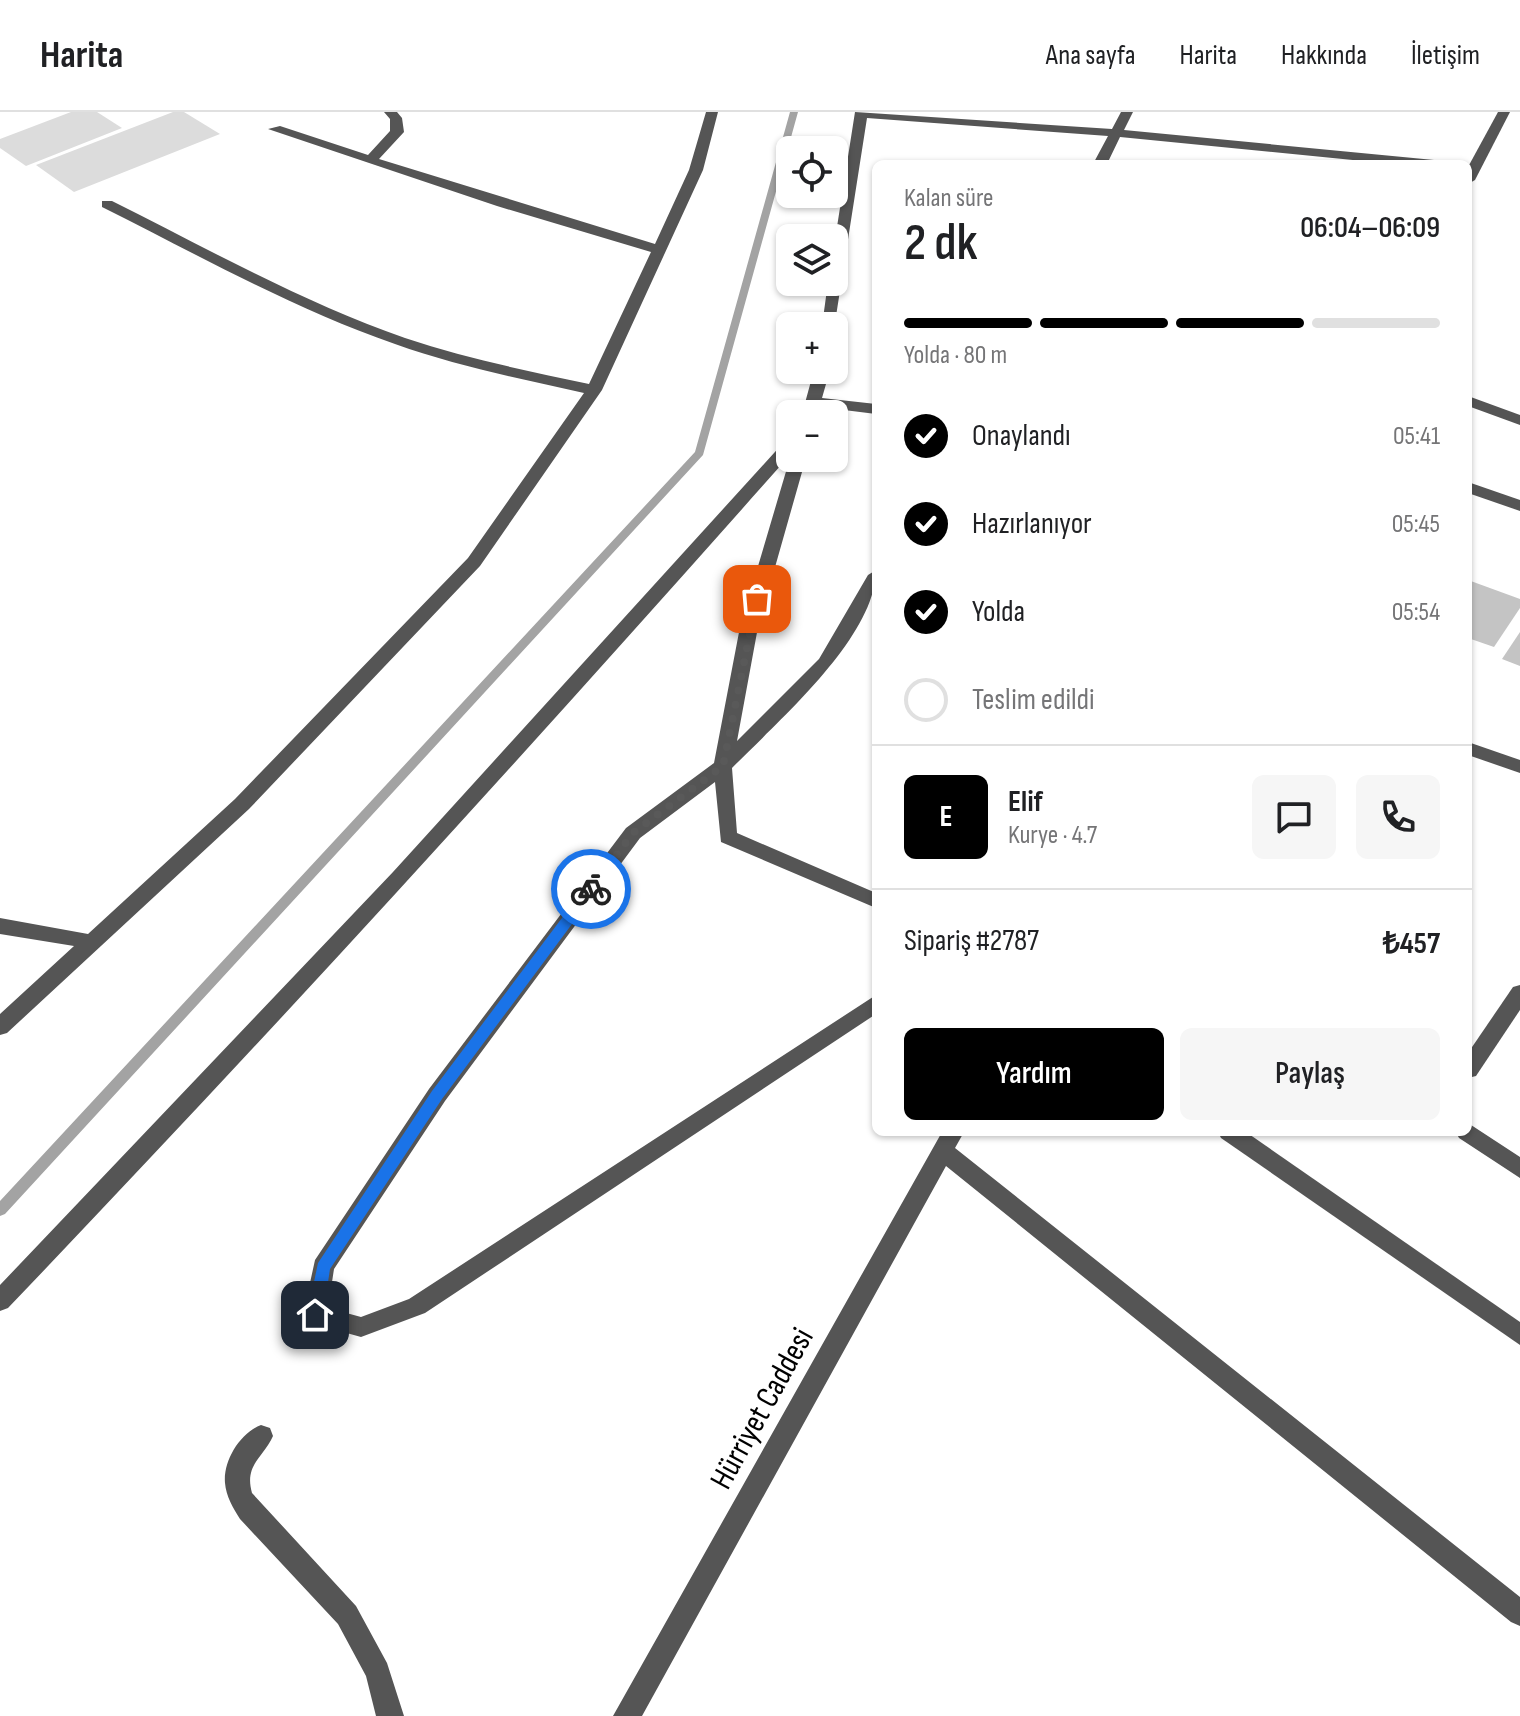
<!DOCTYPE html>
<html lang="tr">
<head>
<meta charset="utf-8">
<style>
	body { margin:0; font-family:"Sofia Sans Condensed",sans-serif; background:#f6f6f6; color:#202124; height:100vh; display:flex; flex-direction:column; font-size:30px; white-space:nowrap }
	* { box-sizing:border-box; margin:0 }
	p { font-size:26px; color:#757577 }
	.icon { flex:none; width:44px; height:44px; fill:none; stroke:currentColor; stroke-width:2; stroke-linecap:round; stroke-linejoin:round }
	.map { position:relative; flex:1; overflow:hidden }
	.sheet { position:absolute; left:872px; top:48px; width:600px; height:976px; display:flex; flex-direction:column; background:#fff; border-radius:12px; box-shadow:0 2px 6px #0004 }
	.sheet>* { flex:none }
	.controls { position:absolute; left:776px; top:24px; display:grid; gap:16px }
	.controls a { display:grid; place-items:center; width:72px; height:72px; border-radius:12px; background:#fff; box-shadow:0 2px 6px #0004; font-size:40px }
	.pin { position:absolute; display:grid; place-items:center; width:68px; height:68px; color:#fff; margin:-34px; border-radius:16px; box-shadow:0 4px 12px #0006 }
	.courier { position:absolute; display:grid; place-items:center; width:80px; height:80px; margin:-40px; border:6px solid #1a73e8; border-radius:50%; background:#fff; color:#222; box-shadow:0 2px 10px #0007 }
	.overview em { font-style:normal; font-weight:600 }
	.overview div { display:flex; flex-direction:column-reverse }
	.overview { display:flex; align-items:center; justify-content:space-between; height:136px; padding:0 32px }
	h1 { font-size:52px; font-weight:600; line-height:60px }
	.bar { display:grid; grid-template-columns:repeat(4,1fr); gap:12px 8px; align-content:center; height:96px; padding:0 32px }
	.bar i { height:10px; border-radius:6px; background:#e0e0e0 }
	.bar .active { background:#000 }
	.bar p { grid-column:span 4 }
	.line { display:flex; align-items:center; gap:20px; padding:0 32px; border-top:2px solid #e0e0e0 }
	.line div { flex:1 }
	.round { display:grid; place-items:center; flex:none; width:84px; height:84px; border-radius:12px; background:#f6f6f6 }
	ol { padding:0 32px; list-style:none }
	li { display:flex; align-items:center; gap:24px; height:88px }
	li p { margin-inline-start:auto }
	li .icon { padding:8px; border-radius:50%; background:#000; color:#fff; stroke-width:4 }
	li:last-child { color:#757577 }
	li i { width:44px; height:44px; border:4px solid #e0e0e0; border-radius:50% }
	.primary-button { display:flex; gap:16px; margin-top:auto; padding:16px 32px }
	.primary-button a { flex:1; height:92px; border-radius:12px; background:#000; color:#fff; font-size:32px; font-weight:600; line-height:92px; text-align:center }
	.primary-button a+a { background:#f6f6f6; color:#202124 }
	header { display:flex; align-items:center; gap:48px; box-sizing:border-box; height:112px; padding:0 40px; background:#fff; border-bottom:2px solid #e0e0e0 }
	header strong { font-size:38px }
	nav { display:flex; gap:44px; margin-inline-start:auto; font-size:28px }
	.map>svg:first-child { display:block }
	.green { fill:#dcdcdc }
	.lines { fill:none; stroke-linecap:round; stroke-linejoin:round }
	.stream { fill:#a3a3a3; fill-rule:evenodd }
	.building { fill:#c4c4c4 }
	.minor { fill:#555; fill-rule:evenodd }
	.route { fill:#1a73e8 }
	.done { stroke:#595959; stroke-width:8; stroke-dasharray:0 14.4 }
	.labels { text-anchor:middle; stroke-width:7; stroke-linejoin:round; paint-order:stroke }
	.near-street-label { font-size:32px; fill:#000; stroke:#fff }
</style>
</head>
<body>
<header>
<strong>Harita</strong>
<nav><a>Ana sayfa</a><a>Harita</a><a>Hakkında</a><a>İletişim</a></nav>
</header>
<div class="map">
<svg width="1520" height="1604" viewBox="0 0 1520 1604">
	<rect width="100%" height="100%" fill="#fff"/>
	<g class="green">
		<path d="M71,0H97L122,16L26,54L0,36V27Z"/>
		<path d="M173,0H184L220,22L74,80L36,53Z"/>
	</g>
	<g class="lines">
		<path class="stream" d="M790,0H798L703,343L5,1102L0,1104V1089L695,340Z"/>
	</g>
	<g class="building">
		<path d="M1468,468L1520,487V496L1494,535L1468,526Z"/>
		<path d="M1520,520V554L1502,547Z"/>
	</g>
	<g class="lines">
		<g class="minor">
			<path d="M384,0H397L402,6L404,20L379,47L655,132L689,58L706,0H718L703,58L602,278L480,454L249,697L7,921L0,923V902L74,834L0,822V806L88,822L235,687L468,446L584,281C521,267 457,254 395,232C294,197 198,143 102,95V89H112C208,137 304,191 405,226C465,246 527,259 589,272L651,140L497,94L268,17L280,14L368,43L390,19V7Z"/>
			<path d="M855,0L1112,17L1121,0H1133L1124,18L1434,48L1441,52H1393L1120,25L1107,52H1093L1108,24L867,6L834,217V214H822L828,170H834V134Z"/>
			<path d="M1498,0H1510L1475,68L1468,72V55Z"/>
			<path d="M814,258H830L822,286L876,292V302L820,295L818,302H802Z"/>
			<path d="M1468,284L1520,303V313L1468,294Z"/>
			<path d="M790,328V343C534,632 275,917 8,1196L0,1199V1173L393,760L784,330Z"/>
			<path d="M790,346H806L758,515L737,629L819,547L868,463L876,458C876,525 778,609 732,656L737,721L876,781V796L721,730L715,670L640,726L445,989L334,1157L328,1196L361,1205L409,1187L876,883V902L425,1201L361,1225L307,1210L303,1203L315,1148L429,977L626,716L714,651L740,515Z"/>
			<path d="M1468,370L1520,388V399L1468,381Z"/>
			<path d="M1468,630L1520,648V661L1468,643Z"/>
			<path d="M1520,873V898L1476,964L1468,966V941L1513,875Z"/>
			<path d="M1468,1011L1520,1045V1066L1459,1026L1456,1020H1468Z"/>
			<path d="M942,1020H964L955,1036L1520,1485V1514L1511,1510L946,1054L642,1604H613Z"/>
			<path d="M1218,1020H1246L1520,1210V1233L1221,1026Z"/>
			<path d="M261,1313L270,1316L273,1324C263,1346 244,1353 252,1381L356,1494L387,1551L404,1604H376L366,1564L338,1512L240,1407C233,1396 226,1384 225,1371C223,1349 240,1321 261,1313Z"/>
		</g>
	</g>
	<path class="route" d="M591,773L597,777L595,781L442,987L330,1157L323,1203L320,1207H310L307,1203L318,1151L432,979L586,774Z"/>
	<g class="lines">
		<path class="done" d="M591,777L633,721L723,654L757,487"/>
	</g>
	<g class="labels">
		<g class="near-street-label">
			<text transform="translate(761 1296) rotate(-61)" y="11">Hürriyet Caddesi</text>
		</g>
	</g>
</svg>
<div class="controls">
<a><svg class="icon" aria-label="locate" viewBox="0 0 24 24"><circle cx="12" cy="12" r="6"/><path d="M12 2v4M12 18v4M2 12h4M18 12h4"/></svg></a>
<a><svg class="icon" aria-label="layers" viewBox="0 0 24 24"><path d="M12 4l9 5-9 5-9-5zM3 14l9 5 9-5"/></svg></a>
<a>+</a>
<a>−</a>
</div>
<div class="pin" style="left:757px;top:487px;background:#ea580c"><svg class="icon" aria-label="bag" viewBox="0 0 24 24"><path d="M5 8h14l-1 12H6zM9 8a3 3 0 0 1 6 0"/></svg></div>
<div class="pin" style="left:315px;top:1203px;background:#1f2937"><svg class="icon" aria-label="home" viewBox="0 0 24 24"><path d="M3 11l9-7 9 7M6 9v11h12V9"/></svg></div>
<div class="courier" style="left:591px;top:777px"><svg class="icon" aria-label="bike" viewBox="0 0 24 24"><circle cx="6" cy="16" r="4"/><circle cx="18" cy="16" r="4"/><path d="M6 16l4-8h5l3 8M10 8l3 8H6M13 5h3"/></svg></div>
<section class="sheet">
<div class="overview"><div><h1>2 dk</h1><p>Kalan süre</p></div><em>06:04–06:09</em></div>
<div class="bar"><i class="active"></i><i class="active"></i><i class="active"></i><i></i><p>Yolda · 80 m</p></div>
<ol>
<li><svg class="icon" aria-label="check" viewBox="0 0 24 24"><path d="M5 12l5 5 9-10"/></svg>Onaylandı<p>05:41</p></li>
<li><svg class="icon" aria-label="check" viewBox="0 0 24 24"><path d="M5 12l5 5 9-10"/></svg>Hazırlanıyor<p>05:45</p></li>
<li><svg class="icon" aria-label="check" viewBox="0 0 24 24"><path d="M5 12l5 5 9-10"/></svg>Yolda<p>05:54</p></li>
<li><i></i>Teslim edildi</li>
</ol>
<div class="line" style="height:144px"><b class="round" style="background:#000;color:#fff">E</b><div><b>Elif</b><p>Kurye · 4.7</p></div><a class="round"><svg class="icon" aria-label="chat" viewBox="0 0 24 24"><path d="M4 5h16v11H9l-5 4z"/></svg></a><a class="round"><svg class="icon" aria-label="phone" viewBox="0 0 24 24"><path d="M5 4h4l2 5-3 2q2 4 5 5l2-3 5 2v4C11 20 4 13 5 4z"/></svg></a></div>
<div class="line" style="height:104px"><div>Sipariş #2787</div><b>₺457</b></div>
<div class="primary-button"><a>Yardım</a><a>Paylaş</a></div>
</section>
</div>
</body>
</html>
